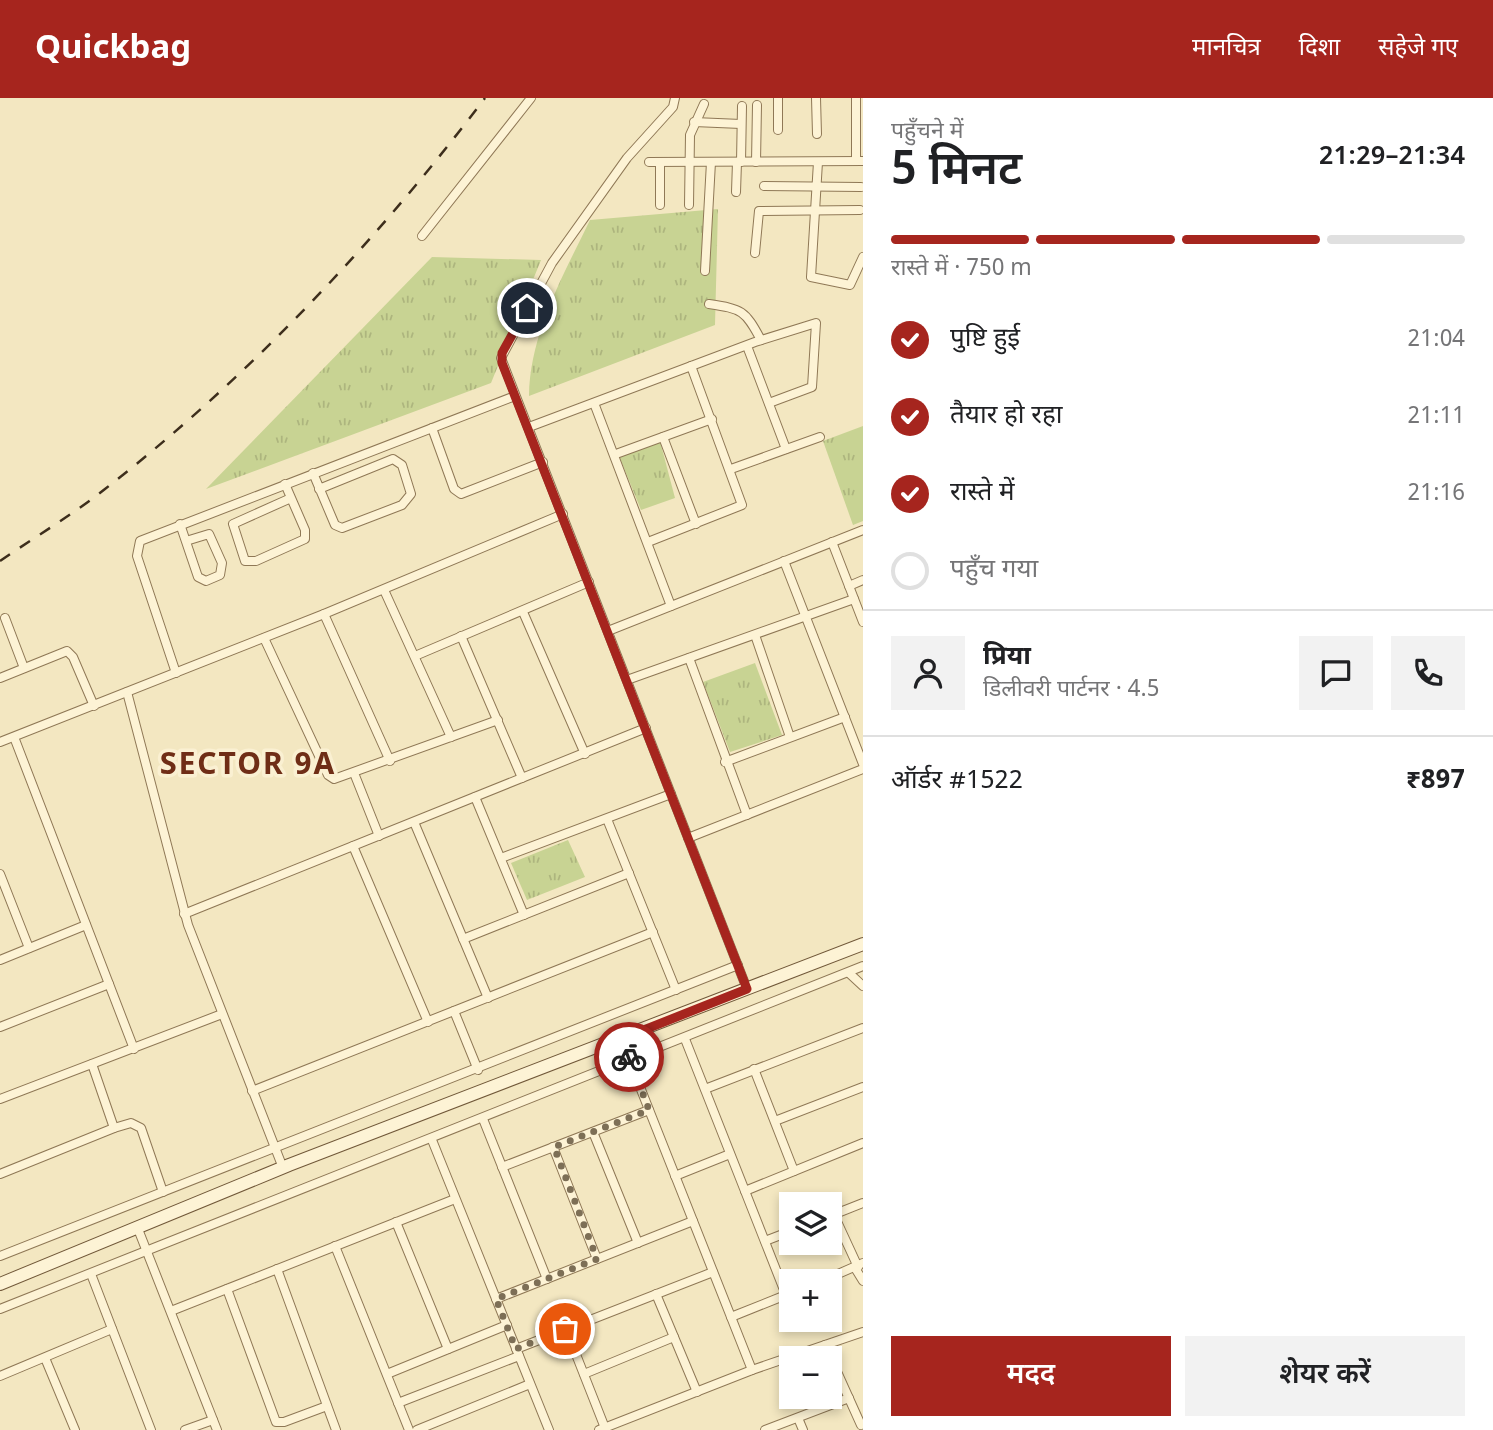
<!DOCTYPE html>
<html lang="hi">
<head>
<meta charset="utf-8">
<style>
	body { margin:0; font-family:Georgia,"Noto Sans Devanagari",serif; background:#f2f2f2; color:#202124; height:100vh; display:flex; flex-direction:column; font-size:26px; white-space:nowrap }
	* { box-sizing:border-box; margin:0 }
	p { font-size:23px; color:#757577 }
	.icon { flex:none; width:38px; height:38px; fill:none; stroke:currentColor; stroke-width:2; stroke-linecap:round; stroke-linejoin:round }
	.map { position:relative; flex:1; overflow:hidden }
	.sheet { display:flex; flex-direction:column; background:#fff; width:630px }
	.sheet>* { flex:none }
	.fabs { position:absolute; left:779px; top:1094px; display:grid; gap:14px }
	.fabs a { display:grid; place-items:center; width:63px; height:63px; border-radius:0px; background:#fff; box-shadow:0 4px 10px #0003; font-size:35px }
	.pin { position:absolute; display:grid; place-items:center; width:60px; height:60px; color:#fff; margin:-30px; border:4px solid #fff; border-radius:50%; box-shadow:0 2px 7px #0007 }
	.courier { position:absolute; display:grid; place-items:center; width:70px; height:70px; margin:-35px; border:5px solid #a6251e; border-radius:50%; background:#fff; color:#222; box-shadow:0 2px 9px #0007 }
	.headline em { font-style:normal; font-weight:600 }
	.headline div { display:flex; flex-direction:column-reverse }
	.headline { display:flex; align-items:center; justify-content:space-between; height:119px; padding:0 28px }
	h1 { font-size:46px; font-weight:600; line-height:52px }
	.bar { display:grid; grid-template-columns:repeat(4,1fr); gap:10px 7px; align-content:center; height:84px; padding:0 28px }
	.bar i { height:9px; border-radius:5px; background:#e0e0e0 }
	.bar .selected { background:#a6251e }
	.bar p { grid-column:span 4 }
	.line { display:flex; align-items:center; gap:18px; padding:0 28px; border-top:2px solid #e0e0e0 }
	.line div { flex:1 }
	.round { display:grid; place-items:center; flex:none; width:74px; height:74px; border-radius:0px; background:#f2f2f2 }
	ol { padding:0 28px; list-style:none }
	li { display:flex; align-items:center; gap:21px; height:77px }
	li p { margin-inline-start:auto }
	li .icon { padding:7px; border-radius:50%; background:#a6251e; color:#fff; stroke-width:4 }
	li:last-child { color:#757577 }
	li i { width:38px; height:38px; border:4px solid #e0e0e0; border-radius:50% }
	.button { display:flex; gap:14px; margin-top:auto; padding:14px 28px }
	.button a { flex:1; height:80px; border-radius:0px; background:#a6251e; color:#fff; font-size:28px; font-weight:600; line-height:80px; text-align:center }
	.button a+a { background:#f2f2f2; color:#202124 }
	header { display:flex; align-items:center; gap:42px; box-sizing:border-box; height:98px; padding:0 35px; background:#a6251e; color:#fff }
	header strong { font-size:33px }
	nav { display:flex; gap:38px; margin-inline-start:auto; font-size:24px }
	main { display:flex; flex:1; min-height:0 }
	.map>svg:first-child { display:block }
	.park { fill:url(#park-tufts) }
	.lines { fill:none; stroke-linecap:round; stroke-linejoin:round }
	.street-casing { stroke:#8f7856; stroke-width:10 }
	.secondary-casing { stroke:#715839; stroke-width:14 }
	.street { stroke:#fdf3d5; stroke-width:8 }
	.secondary { stroke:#fdf3d5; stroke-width:12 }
	.rail { stroke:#3d2e1c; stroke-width:2.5; stroke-dasharray:12 12; stroke-linecap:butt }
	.done { stroke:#7d6f56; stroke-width:7; stroke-dasharray:0 12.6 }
	.route { stroke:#a6251e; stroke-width:9 }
	.labels { text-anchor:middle; stroke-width:7; stroke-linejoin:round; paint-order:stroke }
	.district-label { font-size:30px; font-weight:bold; letter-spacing:2px; fill:#6f2d16; stroke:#faf0d2 }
</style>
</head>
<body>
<header>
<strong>Quickbag</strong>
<nav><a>मानचित्र</a><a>दिशा</a><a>सहेजे गए</a></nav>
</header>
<main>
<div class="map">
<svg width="863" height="1332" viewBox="0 0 863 1332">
	<defs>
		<pattern id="park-tufts" width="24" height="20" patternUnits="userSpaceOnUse" patternTransform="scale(1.75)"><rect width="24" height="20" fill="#c8d393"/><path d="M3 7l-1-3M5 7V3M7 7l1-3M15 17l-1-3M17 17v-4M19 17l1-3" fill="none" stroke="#adb57e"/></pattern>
	</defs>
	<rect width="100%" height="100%" fill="#f3e7c1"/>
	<g class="park">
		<path d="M718,111L715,227L529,298C530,235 563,178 590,122Z"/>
		<path d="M432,159L541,162L491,285L206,391Z"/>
		<path d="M863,328V423L853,427L823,343Z"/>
		<path d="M660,343L675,400L641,412L619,358Z"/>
		<path d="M755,565L782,637L730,654L703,584Z"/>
		<path d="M568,742L585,779L527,802L511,765Z"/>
	</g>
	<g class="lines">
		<g class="street-casing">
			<g id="street">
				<path d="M675,0L673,9L627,60L552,165L501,260L747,891"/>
				<path d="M778,0V32"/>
				<path d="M816,0L817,36"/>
				<path d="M856,0V63"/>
				<path d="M694,24L741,26"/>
				<path d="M649,64L863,63"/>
				<path d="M660,64V107"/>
				<path d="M741,64L742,8"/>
				<path d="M756,64L757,7"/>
				<path d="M818,64L811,179L850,187L863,159"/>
				<path d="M764,88L861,89"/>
				<path d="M736,94L737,64"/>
				<path d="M689,107L690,37L704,6"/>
				<path d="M422,138L531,0"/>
				<path d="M755,155L759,113L860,112"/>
				<path d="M705,173L711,64"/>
				<path d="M709,206C742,211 745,212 761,242"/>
				<path d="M747,248L786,351"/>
				<path d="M594,305L671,508"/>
				<path d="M529,329L755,244L816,225L812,289L769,305"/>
				<path d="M432,330L454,391L461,396L543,364"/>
				<path d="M663,339L696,426"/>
				<path d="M616,356L712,321"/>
				<path d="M731,371L820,339"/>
				<path d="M313,375L335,427L342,430L402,407L411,396L402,367L393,361L319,391"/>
				<path d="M285,386L305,432V441L256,463H245L233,426L291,400"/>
				<path d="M180,426L198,479L206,483L220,477L222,465L209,436L186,443"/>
				<path d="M648,444L742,407L691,268"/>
				<path d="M832,444L863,524"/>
				<path d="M784,463L863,666"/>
				<path d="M849,488L863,482"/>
				<path d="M384,492L451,639"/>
				<path d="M523,514L585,656"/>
				<path d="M324,516L390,663"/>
				<path d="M5,520L24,570"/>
				<path d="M608,533L863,432"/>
				<path d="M755,537L790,639"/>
				<path d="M461,538L522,680"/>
				<path d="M264,540L328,677L334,681L498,622"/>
				<path d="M415,558L589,484"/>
				<path d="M689,560L747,717"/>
				<path d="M176,575L137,458L140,443L515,298"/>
				<path d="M0,580L67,553L73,559L94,608"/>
				<path d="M627,582L854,501"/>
				<path d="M127,594L188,827L283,1070"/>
				<path d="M14,639L134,951"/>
				<path d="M0,644L324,516L563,416"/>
				<path d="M725,664L845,619"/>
				<path d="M354,675L379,738"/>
				<path d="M475,699L524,817"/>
				<path d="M607,721L676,892"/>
				<path d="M414,724L488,900"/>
				<path d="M688,740L863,671"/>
				<path d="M353,748L428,924"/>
				<path d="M501,760L671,696"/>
				<path d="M0,776L29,850"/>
				<path d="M184,816L646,630"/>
				<path d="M463,841L629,775"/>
				<path d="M0,862L86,827"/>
				<path d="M849,875L863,888"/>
				<path d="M454,913L478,972"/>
				<path d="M0,929L109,886"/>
				<path d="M621,941L752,1272"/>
				<path d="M685,941L786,1197"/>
				<path d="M754,971L794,1073"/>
				<path d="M705,991L863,930"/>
				<path d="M252,993L653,834"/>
				<path d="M0,1001L222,916"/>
				<path d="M483,1021L547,1181"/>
				<path d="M775,1023L863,989"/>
				<path d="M114,1030L131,1025L141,1030L163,1094"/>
				<path d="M593,1034L638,1145"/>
				<path d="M432,1042L549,1332"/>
				<path d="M553,1049L597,1161"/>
				<path d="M502,1069L649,1012"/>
				<path d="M0,1076L114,1030L92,966"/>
				<path d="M675,1078L730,1056"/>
				<path d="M745,1093L863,1045"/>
				<path d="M834,1117L858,1169"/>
				<path d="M830,1118L863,1105"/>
				<path d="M396,1124L448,1251"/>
				<path d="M138,1131L217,1332"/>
				<path d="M765,1143L791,1133"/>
				<path d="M335,1148L409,1332"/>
				<path d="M0,1158L738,867"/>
				<path d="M855,1170L863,1183"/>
				<path d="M277,1171L336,1332"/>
				<path d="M91,1176L151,1332"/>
				<path d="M822,1183L863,1165"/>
				<path d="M227,1191L276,1324H284L327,1308"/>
				<path d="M656,1196L697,1294"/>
				<path d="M496,1201L693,1123"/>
				<path d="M0,1211L863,868"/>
				<path d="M171,1213L455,1101"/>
				<path d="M731,1219L791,1195"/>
				<path d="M566,1231L605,1330"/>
				<path d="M825,1247L861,1327"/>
				<path d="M516,1251L713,1174"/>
				<path d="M45,1260L75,1332"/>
				<path d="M387,1276L507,1227"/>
				<path d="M584,1276L674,1239"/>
				<path d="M0,1278L112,1231"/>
				<path d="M398,1305L519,1258"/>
				<path d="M798,1320L803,1332"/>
				<path d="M185,1332L213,1322"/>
				<path d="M417,1332L530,1286"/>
				<path d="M599,1332L752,1272L863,1234"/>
				<path d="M765,1332L849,1300"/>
			</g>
		</g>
		<g class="secondary-casing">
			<path id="secondary" d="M0,1186L289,1067L863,846"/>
		</g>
		<use href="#street" class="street"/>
		<use href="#secondary" class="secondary"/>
		<path class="rail" d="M0,463C35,439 72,417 105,391C249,279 375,145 485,0"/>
	</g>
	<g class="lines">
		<path class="done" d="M565,1231L516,1251L496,1201L597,1161L554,1049L649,1012L629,959"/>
		<path class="route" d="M527,210L502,255V265L747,891L621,941L629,959"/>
	</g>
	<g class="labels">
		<g class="district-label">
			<text x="248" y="676">SECTOR 9A</text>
		</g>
	</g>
</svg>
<div class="fabs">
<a><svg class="icon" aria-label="layers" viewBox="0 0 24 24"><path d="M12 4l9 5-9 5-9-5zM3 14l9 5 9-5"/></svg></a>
<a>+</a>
<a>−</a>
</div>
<div class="pin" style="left:565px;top:1231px;background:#ea580c"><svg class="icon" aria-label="bag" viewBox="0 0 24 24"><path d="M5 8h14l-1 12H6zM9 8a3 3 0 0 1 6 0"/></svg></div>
<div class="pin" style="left:527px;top:210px;background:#1f2937"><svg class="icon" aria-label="home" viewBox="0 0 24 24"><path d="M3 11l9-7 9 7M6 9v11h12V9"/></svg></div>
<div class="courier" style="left:629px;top:959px"><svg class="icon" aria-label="bike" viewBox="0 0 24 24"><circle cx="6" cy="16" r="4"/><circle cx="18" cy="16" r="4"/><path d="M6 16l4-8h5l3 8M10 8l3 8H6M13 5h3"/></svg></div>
</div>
<section class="sheet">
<div class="headline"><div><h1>5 मिनट</h1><p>पहुँचने में</p></div><em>21:29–21:34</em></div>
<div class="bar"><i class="selected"></i><i class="selected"></i><i class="selected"></i><i></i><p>रास्ते में · 750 m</p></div>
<ol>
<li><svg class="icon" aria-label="check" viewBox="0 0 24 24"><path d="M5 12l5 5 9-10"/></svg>पुष्टि हुई<p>21:04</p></li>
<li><svg class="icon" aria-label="check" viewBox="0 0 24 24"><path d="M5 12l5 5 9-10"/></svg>तैयार हो रहा<p>21:11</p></li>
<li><svg class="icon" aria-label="check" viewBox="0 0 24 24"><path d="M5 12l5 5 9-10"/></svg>रास्ते में<p>21:16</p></li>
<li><i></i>पहुँच गया</li>
</ol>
<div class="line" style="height:126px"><a class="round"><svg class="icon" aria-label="person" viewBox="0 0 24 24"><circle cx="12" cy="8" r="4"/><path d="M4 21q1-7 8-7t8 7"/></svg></a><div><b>प्रिया</b><p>डिलीवरी पार्टनर · 4.5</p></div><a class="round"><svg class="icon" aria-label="chat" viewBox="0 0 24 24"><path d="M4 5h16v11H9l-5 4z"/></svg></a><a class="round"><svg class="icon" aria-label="phone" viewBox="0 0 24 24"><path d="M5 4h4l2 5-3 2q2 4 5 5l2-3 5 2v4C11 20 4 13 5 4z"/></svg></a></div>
<div class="line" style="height:91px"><div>ऑर्डर #1522</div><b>₹897</b></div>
<div class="button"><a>मदद</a><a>शेयर करें</a></div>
</section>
</main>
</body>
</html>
